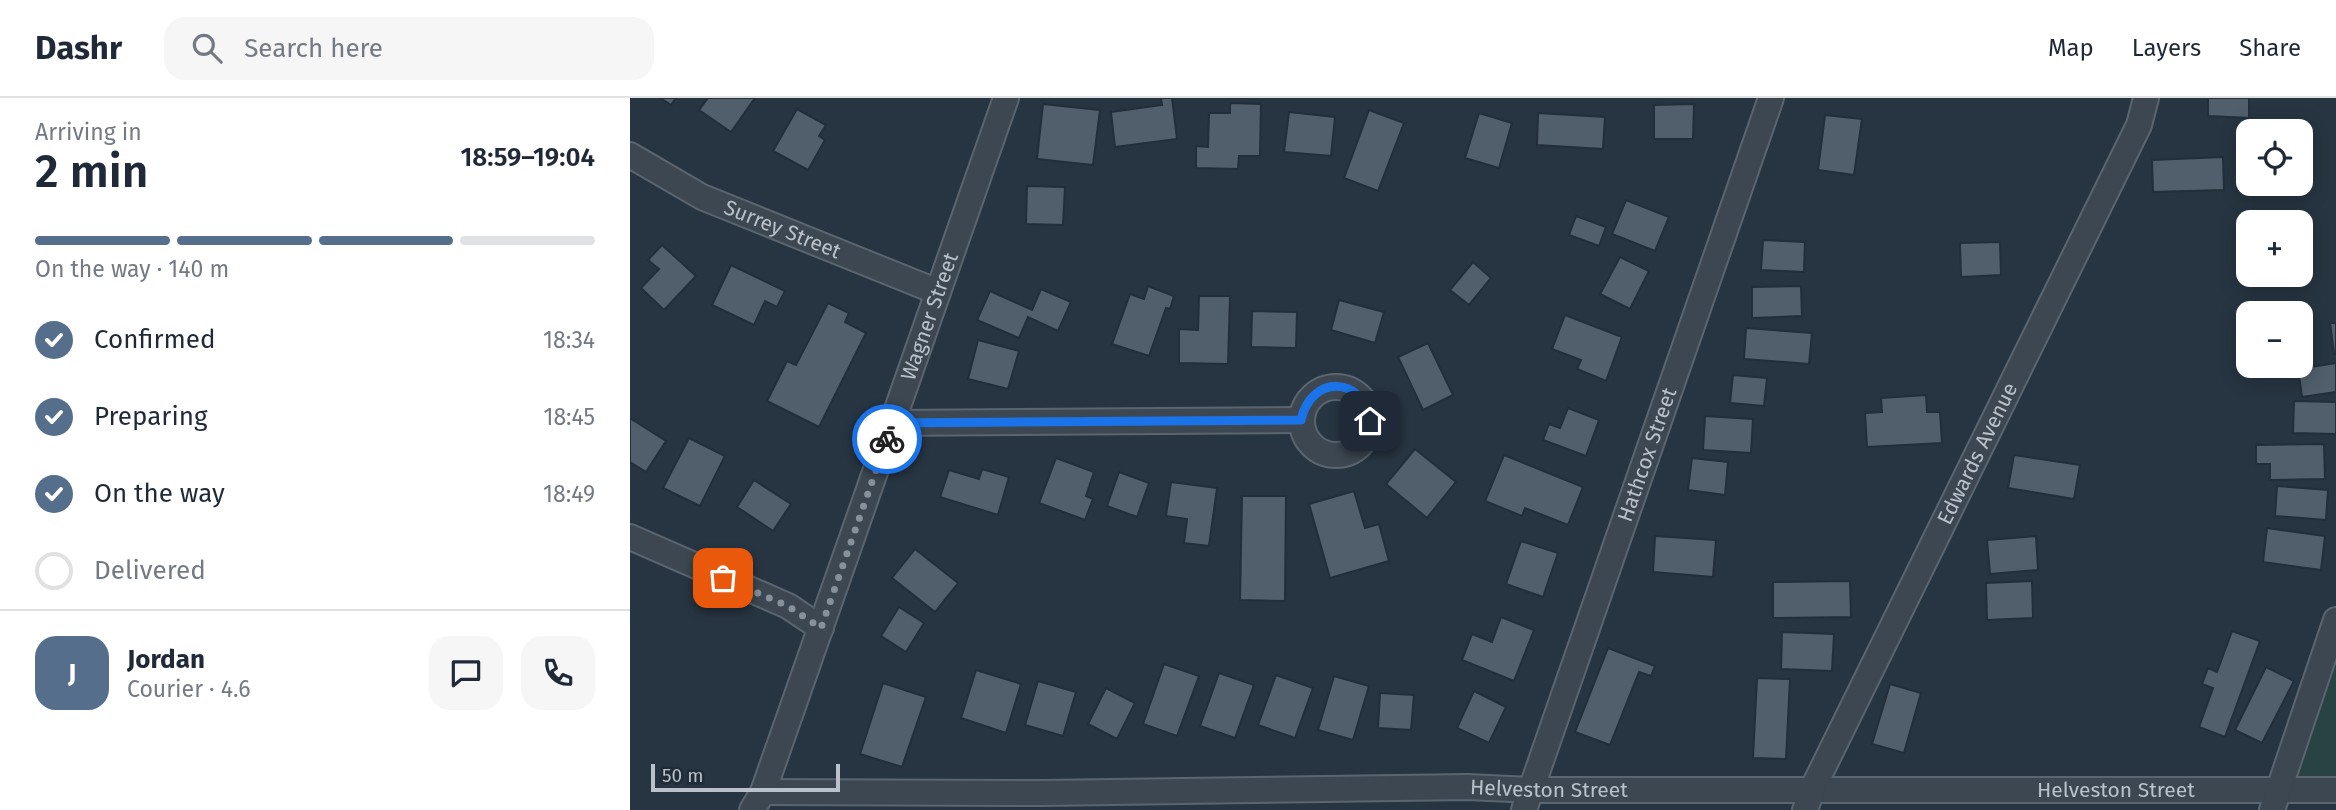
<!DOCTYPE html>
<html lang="en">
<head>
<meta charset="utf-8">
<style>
	body { margin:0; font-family:"Fira Sans",sans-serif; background:#f6f6f7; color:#1f2937; height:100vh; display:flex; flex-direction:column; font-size:26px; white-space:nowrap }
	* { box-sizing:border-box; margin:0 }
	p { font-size:23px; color:#747a83 }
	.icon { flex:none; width:38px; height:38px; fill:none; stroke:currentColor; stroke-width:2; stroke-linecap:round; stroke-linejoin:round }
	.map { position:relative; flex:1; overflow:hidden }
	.panel { display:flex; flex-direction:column; background:#fff; width:630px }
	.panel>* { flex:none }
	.fabs { position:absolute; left:1606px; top:21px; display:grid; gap:14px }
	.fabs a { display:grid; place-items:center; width:77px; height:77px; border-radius:14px; background:#fff; box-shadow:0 4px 18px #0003; font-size:35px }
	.scale { position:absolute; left:21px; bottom:18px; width:189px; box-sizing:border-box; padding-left:7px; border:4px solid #b9c2cb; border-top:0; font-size:19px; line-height:24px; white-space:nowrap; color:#b9c2cb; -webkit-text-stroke:5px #202c37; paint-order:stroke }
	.pin { position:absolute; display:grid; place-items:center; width:60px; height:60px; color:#fff; margin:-30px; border-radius:14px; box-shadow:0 4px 10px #0006 }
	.courier { position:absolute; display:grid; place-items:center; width:70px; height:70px; margin:-35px; border:5px solid #1a73e8; border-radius:50%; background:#fff; color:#222; box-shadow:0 2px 9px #0007 }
	.head em { font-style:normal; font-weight:600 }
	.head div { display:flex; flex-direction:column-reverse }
	.head { display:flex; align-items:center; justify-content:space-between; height:119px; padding:0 35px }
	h1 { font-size:46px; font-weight:600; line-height:52px }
	.bar { display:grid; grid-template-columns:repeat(4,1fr); gap:10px 7px; align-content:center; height:84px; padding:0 35px }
	.bar i { height:9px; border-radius:5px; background:#e0e1e3 }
	.bar .selected { background:#546e8c }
	.bar p { grid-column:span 4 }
	.line { display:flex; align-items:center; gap:18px; padding:0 35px; border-top:2px solid #e0e1e3 }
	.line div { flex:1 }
	.round { display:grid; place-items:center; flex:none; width:74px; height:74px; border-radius:21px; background:#f6f6f7 }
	ol { padding:0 35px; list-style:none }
	li { display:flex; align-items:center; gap:21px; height:77px }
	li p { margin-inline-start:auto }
	li .icon { padding:7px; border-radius:50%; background:#546e8c; color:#fff; stroke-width:4 }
	li:last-child { color:#747a83 }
	li i { width:38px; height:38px; border:4px solid #e0e1e3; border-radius:50% }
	header { display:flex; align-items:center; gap:42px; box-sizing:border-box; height:98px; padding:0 35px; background:#fff; border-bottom:2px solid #e0e1e3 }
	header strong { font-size:33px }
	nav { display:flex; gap:38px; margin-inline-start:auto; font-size:24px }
	.search { width:490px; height:63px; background:#f6f6f7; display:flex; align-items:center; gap:18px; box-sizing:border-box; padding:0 24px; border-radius:21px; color:#747a83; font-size:26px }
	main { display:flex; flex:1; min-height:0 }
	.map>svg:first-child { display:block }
	.green { fill:#294243 }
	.building { fill:#515e6c; stroke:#222e39; stroke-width:2 }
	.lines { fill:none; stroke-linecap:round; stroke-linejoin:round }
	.minor-casing { stroke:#5a656f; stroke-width:28 }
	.minor { stroke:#3c4751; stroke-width:24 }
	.done { stroke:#86919b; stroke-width:7; stroke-dasharray:0 12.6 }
	.route { stroke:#1a73e8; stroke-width:9 }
	.labels { text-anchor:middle; stroke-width:6; stroke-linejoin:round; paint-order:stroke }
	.street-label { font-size:21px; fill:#b9c2cb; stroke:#202c37 }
</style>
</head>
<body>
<header>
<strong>Dashr</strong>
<div class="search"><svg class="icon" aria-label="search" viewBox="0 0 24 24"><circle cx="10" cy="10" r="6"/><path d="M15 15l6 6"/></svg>Search here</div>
<nav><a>Map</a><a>Layers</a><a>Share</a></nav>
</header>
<main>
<section class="panel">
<div class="head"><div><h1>2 min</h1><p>Arriving in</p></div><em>18:59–19:04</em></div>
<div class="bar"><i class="selected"></i><i class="selected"></i><i class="selected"></i><i></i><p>On the way · 140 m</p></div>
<ol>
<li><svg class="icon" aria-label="check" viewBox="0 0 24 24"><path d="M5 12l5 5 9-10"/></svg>Confirmed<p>18:34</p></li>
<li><svg class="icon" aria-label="check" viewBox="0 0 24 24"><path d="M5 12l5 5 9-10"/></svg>Preparing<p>18:45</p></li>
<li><svg class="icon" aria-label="check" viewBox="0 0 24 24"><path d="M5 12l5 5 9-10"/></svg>On the way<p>18:49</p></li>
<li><i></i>Delivered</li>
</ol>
<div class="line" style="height:126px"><b class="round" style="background:#546e8c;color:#fff">J</b><div><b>Jordan</b><p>Courier · 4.6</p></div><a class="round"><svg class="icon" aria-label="chat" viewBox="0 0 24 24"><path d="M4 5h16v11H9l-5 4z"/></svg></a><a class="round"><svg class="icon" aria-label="phone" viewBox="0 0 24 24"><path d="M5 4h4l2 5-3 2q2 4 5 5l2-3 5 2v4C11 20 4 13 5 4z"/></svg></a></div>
</section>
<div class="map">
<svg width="1706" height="712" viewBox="0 0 1706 712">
	<rect width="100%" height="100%" fill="#273542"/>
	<path class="green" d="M1706,566V678L1667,679Z"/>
	<g class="building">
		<path d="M30,0H46L41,7Z"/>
		<path d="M78,0H125L101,34L69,12Z"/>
		<path d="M531,0H542L547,41L485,49L481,14L532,7Z"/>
		<path d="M1578,0H1619V20L1578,18Z"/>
		<path d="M600,5L631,6L630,58H609L608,71L566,70V48L578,49L579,15H600Z"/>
		<path d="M413,6L470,12L463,67L407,61Z"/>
		<path d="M1064,6L1063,41H1024V7Z"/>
		<path d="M167,11L196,27L189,38L195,42L178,72L143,53Z"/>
		<path d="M739,12L774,25L748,93L714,80Z"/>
		<path d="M659,14L705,19L701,58L654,54Z"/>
		<path d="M849,15L882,25L869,70L835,60Z"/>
		<path d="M908,15L975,19L973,51L907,47Z"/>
		<path d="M1195,17L1232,21L1224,77L1188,72Z"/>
		<path d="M1593,59L1594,92L1523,94L1522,62Z"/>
		<path d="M397,88L435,89L433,127L396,126Z"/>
		<path d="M996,102L1039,119L1025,153L982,136Z"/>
		<path d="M946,118L976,129L969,148L939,137Z"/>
		<path d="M1133,142L1175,144L1174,174L1131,172Z"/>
		<path d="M1370,144L1371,177L1331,179L1330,145Z"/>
		<path d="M32,147L66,178L34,212L11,190L29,171L18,162Z"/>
		<path d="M990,159L1019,173L1000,211L970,196Z"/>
		<path d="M843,164L861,180L839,207L820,192Z"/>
		<path d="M101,167L155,193L147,209L135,203L124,227L82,207Z"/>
		<path d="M518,188L544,198L540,211L536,210L519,258L482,246L500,196L514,201Z"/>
		<path d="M1171,188L1172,218L1122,220V189Z"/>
		<path d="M411,191L441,204L428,233L398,219L389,240L347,222L360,193L402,212Z"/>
		<path d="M569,198H600L598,266L549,265V231L568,232Z"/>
		<path d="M709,202L754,214L745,245L701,232Z"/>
		<path d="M198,205L219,215L215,224L236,235L189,329L137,303L157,263L166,267Z"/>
		<path d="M622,213L667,214L666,250L621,249Z"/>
		<path d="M935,217L992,239L976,283L947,271L951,262L922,251Z"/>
		<path d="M1700,225H1706V256H1704Z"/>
		<path d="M1116,230L1182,235L1179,266L1114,261Z"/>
		<path d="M348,242L389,253L378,291L338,281Z"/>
		<path d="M798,245L823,297L793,312L768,259Z"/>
		<path d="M1706,265V294L1672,299L1668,271Z"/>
		<path d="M1103,277L1137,280L1134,308L1100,305Z"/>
		<path d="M1296,297L1297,314H1310L1312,345L1237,349L1235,315L1252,314L1251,300Z"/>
		<path d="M1664,303L1706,304V336L1663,335Z"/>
		<path d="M938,310L969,322L956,358L913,342L919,326L930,330Z"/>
		<path d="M1075,318L1123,321L1121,355L1073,352Z"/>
		<path d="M0,320L36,343L16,374L0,364Z"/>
		<path d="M59,340L95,358L70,408L33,390Z"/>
		<path d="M1694,346L1695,381L1640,382V366H1626V347Z"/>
		<path d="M785,351L826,384L797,420L756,386Z"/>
		<path d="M874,357L953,389L938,427L895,410L892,418L855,403Z"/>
		<path d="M1384,357L1450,367L1444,401L1378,390Z"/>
		<path d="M426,360L464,374L456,398L463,401L455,422L409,405Z"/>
		<path d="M1062,360L1098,364L1095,397L1058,392Z"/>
		<path d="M352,371L379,379L368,417L310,399L319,372L349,381Z"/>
		<path d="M489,374L519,385L507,419L477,408Z"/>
		<path d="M124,382L161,406L143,433L107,409Z"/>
		<path d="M541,384L587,390L579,448L554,445L557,421L536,418Z"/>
		<path d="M1647,388L1698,392L1696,422L1645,418Z"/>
		<path d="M724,393L735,430L749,426L759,463L700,480L679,406Z"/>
		<path d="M612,398H656L655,503L610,502Z"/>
		<path d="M1637,430L1695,438L1691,472L1633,464Z"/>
		<path d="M1025,438L1086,442L1083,479L1023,474Z"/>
		<path d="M1406,438L1408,472L1360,476L1357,442Z"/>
		<path d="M891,443L928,455L913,499L876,486Z"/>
		<path d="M285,451L328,485L305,514L262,480Z"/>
		<path d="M1220,483L1221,519L1143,520V484Z"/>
		<path d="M1402,483L1403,520L1357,522L1356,485Z"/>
		<path d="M269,509L294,525L276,554L251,538Z"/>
		<path d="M871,519L904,532L884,583L832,562L842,536L862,544Z"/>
		<path d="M1602,533L1630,543L1595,639L1569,629L1583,590L1572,586L1578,570L1587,574Z"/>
		<path d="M1152,534L1204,536L1202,573L1151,571Z"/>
		<path d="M978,550L1025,568L1021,578L1009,574L980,647L945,634Z"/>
		<path d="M534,566L569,578L547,638L513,626Z"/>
		<path d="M1636,569L1664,583L1632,645L1605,632Z"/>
		<path d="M346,572L391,586L376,635L331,620Z"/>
		<path d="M589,575L624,587L605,640L570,628Z"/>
		<path d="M646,577L683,590L665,640L628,627Z"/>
		<path d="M704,578L739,588L723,642L688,632Z"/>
		<path d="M1127,580L1160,581L1156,661L1123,660Z"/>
		<path d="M408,583L446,594L433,638L395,627Z"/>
		<path d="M253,585L296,599L272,669L230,656Z"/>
		<path d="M1260,586L1291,595L1274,655L1242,646Z"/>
		<path d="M476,590L505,605L487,641L458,626Z"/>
		<path d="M844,593L876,609L859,645L827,630Z"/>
		<path d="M750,595L784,597L781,632L748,630Z"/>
	</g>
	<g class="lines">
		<g class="minor-casing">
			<g id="minor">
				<path id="s1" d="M0,57L72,99L308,194"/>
				<circle cx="706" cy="323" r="34"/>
				<path d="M262,325L671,322"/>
				<path d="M0,439L158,508L191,530"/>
				<path id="s2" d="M133,694L412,695L838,689L901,692H1706"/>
				<path id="s3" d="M122,712L133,694L376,0"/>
				<path id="s4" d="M894,712L1141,0"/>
				<path id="s5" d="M1175,712L1182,692L1509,27L1516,0"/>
				<path d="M1642,712L1706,522"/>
			</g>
		</g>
		<use href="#minor" class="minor"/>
	</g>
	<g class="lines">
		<path class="done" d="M93,480L158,508L191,530L257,341"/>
		<path class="route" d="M257,341L262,325L671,322C681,277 733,277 740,323"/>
	</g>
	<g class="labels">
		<g class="street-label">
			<text dy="7" stroke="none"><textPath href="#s1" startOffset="170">Surrey Street</textPath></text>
			<text dy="7" stroke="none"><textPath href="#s3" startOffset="525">Wagner Street</textPath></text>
			<text dy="7" stroke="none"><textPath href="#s4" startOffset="376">Hathcox Street</textPath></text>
			<text dy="7" stroke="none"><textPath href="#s5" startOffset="396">Edwards Avenue</textPath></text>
			<text dy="7" stroke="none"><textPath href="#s2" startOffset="786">Helveston Street</textPath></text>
			<text dy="7" stroke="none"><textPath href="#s2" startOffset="1353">Helveston Street</textPath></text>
		</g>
	</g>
</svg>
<div class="fabs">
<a><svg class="icon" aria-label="locate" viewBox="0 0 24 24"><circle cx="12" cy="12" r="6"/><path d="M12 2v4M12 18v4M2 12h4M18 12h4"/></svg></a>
<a>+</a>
<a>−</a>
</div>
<div class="scale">50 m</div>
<div class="pin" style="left:93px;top:480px;background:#ea580c"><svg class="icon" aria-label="bag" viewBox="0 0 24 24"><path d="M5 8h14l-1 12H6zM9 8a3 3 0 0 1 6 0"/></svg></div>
<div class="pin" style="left:740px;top:323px;background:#1f2937"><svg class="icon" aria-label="home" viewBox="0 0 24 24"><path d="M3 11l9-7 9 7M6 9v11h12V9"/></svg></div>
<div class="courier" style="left:257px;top:341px"><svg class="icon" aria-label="bike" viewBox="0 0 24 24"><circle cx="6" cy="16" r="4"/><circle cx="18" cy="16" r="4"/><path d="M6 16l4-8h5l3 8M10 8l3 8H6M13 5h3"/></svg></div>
</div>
</main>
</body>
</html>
